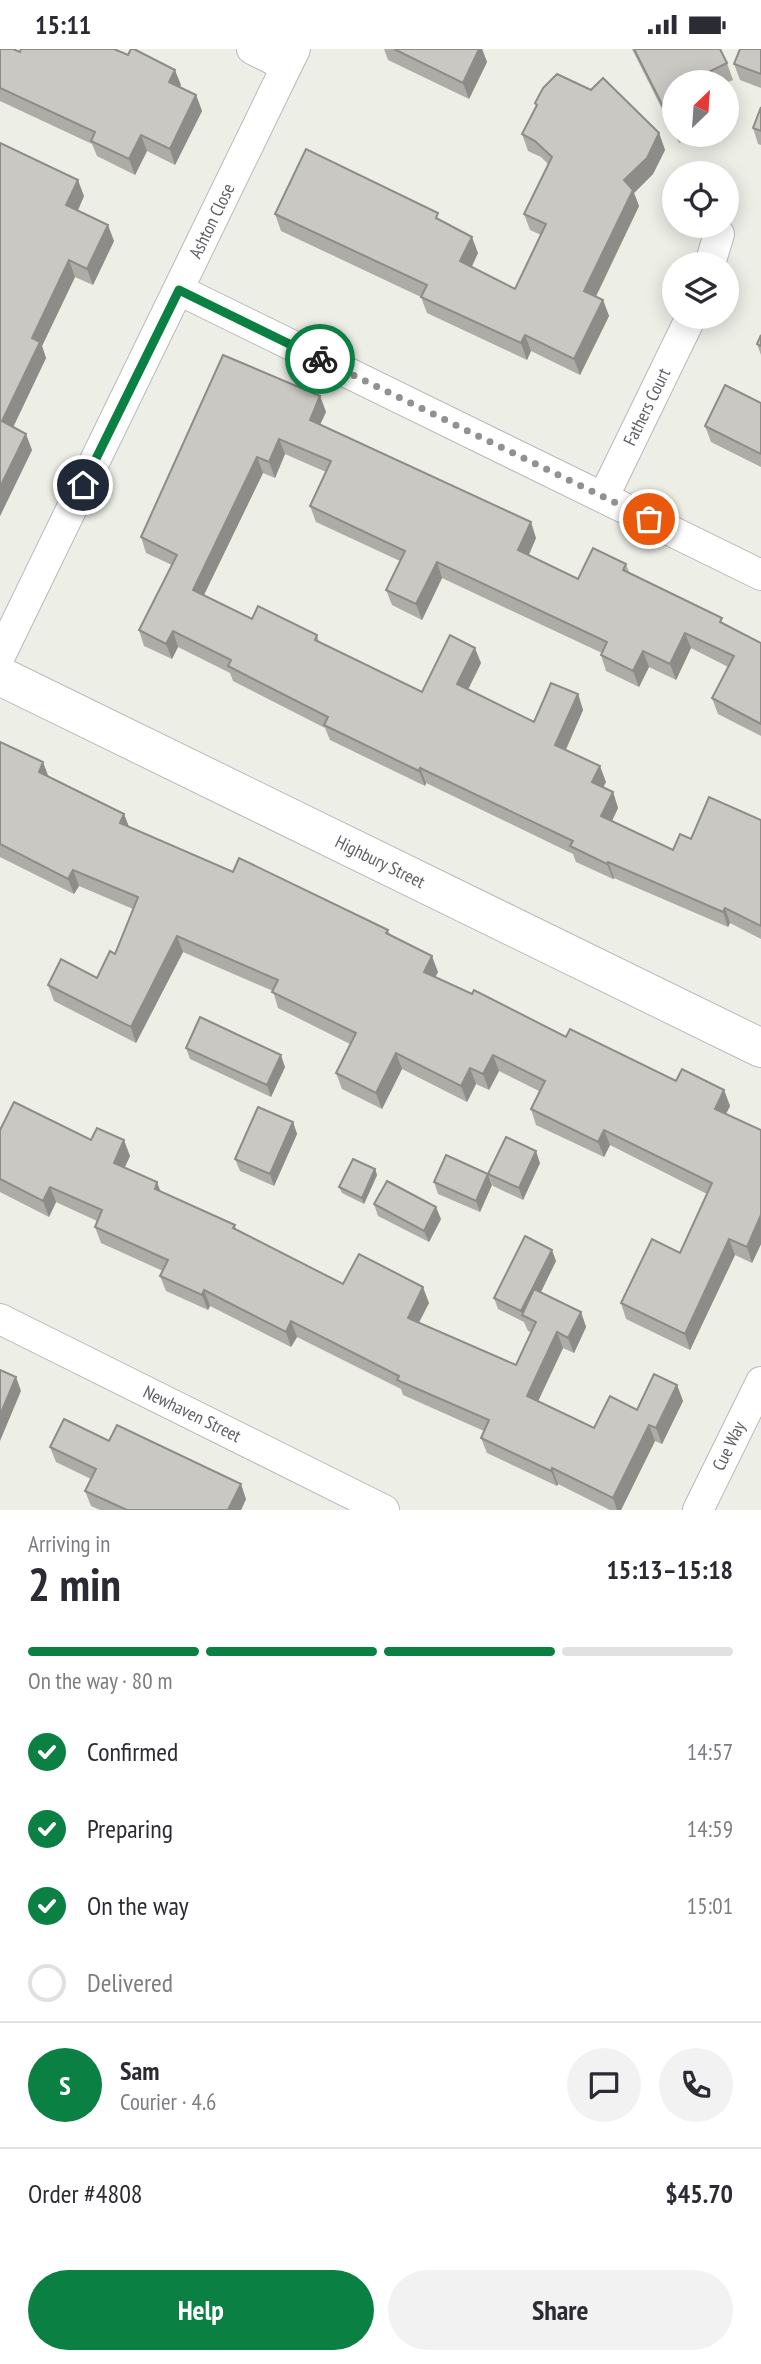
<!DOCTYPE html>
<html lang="en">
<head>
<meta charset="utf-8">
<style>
	body { margin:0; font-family:"PT Sans Narrow",sans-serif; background:#f2f2f3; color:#2b2b33; height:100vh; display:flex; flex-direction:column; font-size:26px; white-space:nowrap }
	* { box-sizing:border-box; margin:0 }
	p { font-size:23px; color:#7c7c81 }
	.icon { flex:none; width:38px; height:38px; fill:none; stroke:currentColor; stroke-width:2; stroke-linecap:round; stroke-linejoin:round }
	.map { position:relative; height:1461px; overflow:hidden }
	.details { display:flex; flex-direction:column; background:#fff; flex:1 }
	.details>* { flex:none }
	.needle { width:46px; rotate:25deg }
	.tools { position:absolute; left:662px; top:21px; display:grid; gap:14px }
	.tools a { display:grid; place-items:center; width:77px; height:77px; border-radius:50%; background:#fff; box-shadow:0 4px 18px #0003; font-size:35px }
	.pin { position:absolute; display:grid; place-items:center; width:60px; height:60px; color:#fff; margin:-30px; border:4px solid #fff; border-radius:50%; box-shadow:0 2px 7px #0007 }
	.courier { position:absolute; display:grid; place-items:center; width:70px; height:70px; margin:-35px; border:5px solid #0b8043; border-radius:50%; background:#fff; color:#222; box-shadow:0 2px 9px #0007 }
	.head em { font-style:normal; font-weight:700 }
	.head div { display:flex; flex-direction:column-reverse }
	.head { display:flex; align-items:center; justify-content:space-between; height:119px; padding:0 28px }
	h1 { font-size:46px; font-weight:700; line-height:52px }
	.bar { display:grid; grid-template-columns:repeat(4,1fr); gap:10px 7px; align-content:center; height:84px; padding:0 28px }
	.bar i { height:9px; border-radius:5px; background:#e1e1e2 }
	.bar .on { background:#0b8043 }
	.bar p { grid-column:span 4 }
	.line { display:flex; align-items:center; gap:18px; padding:0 28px; border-top:2px solid #e1e1e2 }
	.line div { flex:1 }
	.round { display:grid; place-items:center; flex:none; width:74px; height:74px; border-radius:37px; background:#f2f2f3 }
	ol { padding:0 28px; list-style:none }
	li { display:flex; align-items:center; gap:21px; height:77px }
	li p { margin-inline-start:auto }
	li .icon { padding:7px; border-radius:50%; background:#0b8043; color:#fff; stroke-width:4 }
	li:last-child { color:#7c7c81 }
	li i { width:38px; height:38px; border:4px solid #e1e1e2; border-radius:50% }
	.button { display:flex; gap:14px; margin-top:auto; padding:14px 28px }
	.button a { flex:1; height:80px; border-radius:42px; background:#0b8043; color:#fff; font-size:28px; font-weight:700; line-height:80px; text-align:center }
	.button a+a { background:#f2f2f3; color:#2b2b33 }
	.status { display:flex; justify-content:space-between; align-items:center; height:49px; padding:0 35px; background:#fff; direction:ltr }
	.status svg { height:19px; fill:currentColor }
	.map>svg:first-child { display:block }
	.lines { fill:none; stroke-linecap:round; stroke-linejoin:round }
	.street-casing { stroke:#b8b9be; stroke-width:32 }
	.secondary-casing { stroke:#b9babf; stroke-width:40 }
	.street { stroke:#fff; stroke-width:30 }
	.secondary { stroke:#fff; stroke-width:38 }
	.wall { fill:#adaca7 }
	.shaded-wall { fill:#8d8c88 }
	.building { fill:#c9c8c2; stroke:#8d8c88; stroke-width:2 }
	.done { stroke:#8f9192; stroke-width:7; stroke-dasharray:0 12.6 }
	.route { stroke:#0b8043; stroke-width:9 }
	.labels { text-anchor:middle; stroke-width:6; stroke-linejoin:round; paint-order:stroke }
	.street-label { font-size:18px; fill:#5d5f64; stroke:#fff }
</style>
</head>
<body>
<div class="status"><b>15:11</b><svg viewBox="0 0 49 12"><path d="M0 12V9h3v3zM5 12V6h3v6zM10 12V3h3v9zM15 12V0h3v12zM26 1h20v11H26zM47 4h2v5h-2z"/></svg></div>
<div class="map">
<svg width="761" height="1461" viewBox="0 0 761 1461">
	<rect width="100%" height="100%" fill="#edeee6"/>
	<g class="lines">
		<g class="street-casing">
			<g id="street">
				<path d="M252,0L286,17"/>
				<path d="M710,215L719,185"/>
				<path d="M179,241L761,526"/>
				<path d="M604,447L691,268"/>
				<path d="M0,607L295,0"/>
				<path d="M0,1270L384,1461"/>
				<path d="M698,1461L761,1333"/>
			</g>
		</g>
		<g class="secondary-casing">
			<path id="secondary" d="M0,627L761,999"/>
		</g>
		<use href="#street" class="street"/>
		<use href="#secondary" class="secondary"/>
	</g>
	<g class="wall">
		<path d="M0,0L181,36L180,38L196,46L202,62L175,116L147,102L135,126L97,107L92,95L0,52Z"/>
		<path d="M384,0H482L487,13L469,50L388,11Z"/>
		<path d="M632,0H720L727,14L733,31L726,34L674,33V84Z"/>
		<path d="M761,0V39L740,31L734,15Z"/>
		<path d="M591,41L659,84L665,101L653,125L634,144L639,157L596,248L603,251L609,267L580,326L531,302L527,311L427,264L421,248L281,182L275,165L441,171L478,204L472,218L515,240L541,186L530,181L524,165L548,115L541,108L528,102L522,85L536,57L535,54Z"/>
		<path d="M761,58V96L758,95L753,79Z"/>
		<path d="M675,86H695L679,94Z"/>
		<path d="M0,94L84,147L78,162L114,192L93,236L75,228L42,297L46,309L13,378L32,401L0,467Z"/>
		<path d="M761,286V306L757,295Z"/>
		<path d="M320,347L326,363L320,376L536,489L529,506L578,530L626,515L629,523L761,594V687L718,665L712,649L728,618L691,599L676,631L649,618L639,638L606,622L601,606L602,604L442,529L422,571L392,556L386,541L400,512L316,473L310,457L326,423L285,405L275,429L263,424L204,546L252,570L317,586L319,593L422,643L481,614L468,640L534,673L578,645L583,661L566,701L606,733L603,738L613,743L618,759L612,772L673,801L691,790L761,771V890L730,874L728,878L614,829L613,830L576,813L573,805L426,734L425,737L330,691L325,679L233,632L230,624L178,598L172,610L144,597L139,581L172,516L146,504L141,488Z"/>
		<path d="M761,354V418L711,393L705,377Z"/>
		<path d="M0,693L49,728L124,765L129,778L233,823L388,881L390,886L438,923L435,928L566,988L676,1032L724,1041L730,1057L726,1065L761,1081V1195L752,1214L735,1206L690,1301L626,1270L621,1254L680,1204L707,1145L610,1096L604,1108L536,1076L531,1060L539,1042L499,1022L489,1041L476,1035L467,1053L402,1020L382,1060L342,1040L336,1024L350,995L278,959L273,942L183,903L136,994L54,952L48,936L97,929L115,905L133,860L79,837L74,845L0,808Z"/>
		<path d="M186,999L285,1018L271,1048L190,1010Z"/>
		<path d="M293,1073L297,1085L274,1137L240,1122L235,1110Z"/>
		<path d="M0,1081L91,1091L130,1107L124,1119L161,1143L235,1176L236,1181L343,1235L429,1254L419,1274L516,1316L531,1283L528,1282L524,1273L498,1260L494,1249L556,1212L541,1243L581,1263L586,1278L574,1304L563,1299L538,1352L594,1379L637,1361L677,1336L683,1352L662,1395L655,1392L621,1461H610L558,1435L557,1437L487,1404L481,1389L484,1382L403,1346L401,1340L297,1288L291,1298L210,1257L208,1261L166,1242L160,1227L163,1222L101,1194L95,1178L97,1172L56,1153L49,1168L0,1143Z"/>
		<path d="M540,1114L523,1151L493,1137L488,1125Z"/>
		<path d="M375,1120L377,1126L364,1155L342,1144L339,1138Z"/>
		<path d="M434,1133L492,1136L480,1163L438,1145Z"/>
		<path d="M374,1155L441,1170L429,1193L378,1167Z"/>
		<path d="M109,1392L246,1450L241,1461H100L91,1457L85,1442L91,1430L56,1413L50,1398Z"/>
	</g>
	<g class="shaded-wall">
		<path d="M479,0H482L487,13L469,50L463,34Z"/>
		<path d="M175,21L181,36L175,48L169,33Z"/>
		<path d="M196,46L202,62L175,116L170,100Z"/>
		<path d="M659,84L665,101L653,125L634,144L639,157L590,259L584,242L624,131Z"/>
		<path d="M141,86L147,102L135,126L129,110Z"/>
		<path d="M78,131L84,147L72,173L66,156Z"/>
		<path d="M108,176L114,192L93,236L87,220Z"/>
		<path d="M472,188L478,204L466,228L460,212Z"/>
		<path d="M69,211L75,228L42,297L46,309L8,389L2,372L32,289Z"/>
		<path d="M603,251L609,267L580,326L574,310Z"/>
		<path d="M525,286L531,302L527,311L521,294Z"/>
		<path d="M320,347L326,363L315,386L310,371Z"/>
		<path d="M26,385L32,401L0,467V438Z"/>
		<path d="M279,390L285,405L275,429L269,413Z"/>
		<path d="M257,408L263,424L199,556L193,541Z"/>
		<path d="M531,473L536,489L524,516L518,501Z"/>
		<path d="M437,513L442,529L422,571L416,555Z"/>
		<path d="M173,582L178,598L172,610L166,595Z"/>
		<path d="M685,584L691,599L676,631L670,615Z"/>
		<path d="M475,599L481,614L463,651L457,635Z"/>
		<path d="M643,602L649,618L639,638L633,622Z"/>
		<path d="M578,645L583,661L561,711L555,696Z"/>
		<path d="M43,713L49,729L39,723Z"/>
		<path d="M600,717L606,733L598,748L592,733Z"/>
		<path d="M420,719L426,734L425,737L419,722Z"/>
		<path d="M613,743L618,759L607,782L601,767Z"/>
		<path d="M124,765L130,781L120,774Z"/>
		<path d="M608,813L614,829L613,830L607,815Z"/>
		<path d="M73,821L79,837L74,845L68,830Z"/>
		<path d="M725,859L730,874L728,878L723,863Z"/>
		<path d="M177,887L183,903L136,994L131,978Z"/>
		<path d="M432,907L438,923L430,939L424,923Z"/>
		<path d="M396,1004L402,1020L382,1060L376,1044Z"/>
		<path d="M281,1006L285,1018L271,1048L267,1036Z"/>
		<path d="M493,1006L499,1022L489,1041L483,1025Z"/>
		<path d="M470,1019L476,1035L467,1053L461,1037Z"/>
		<path d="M724,1041L730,1057L720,1076L715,1060Z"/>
		<path d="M293,1073L297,1085L274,1137L270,1125Z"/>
		<path d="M604,1081L610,1096L604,1108L598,1093Z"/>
		<path d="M124,1091L130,1107L120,1129L114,1114Z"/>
		<path d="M536,1102L540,1114L523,1151L519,1139Z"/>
		<path d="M375,1120L377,1126L364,1155L362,1149Z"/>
		<path d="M488,1125L492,1136L480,1163L476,1152Z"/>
		<path d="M157,1133L163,1149L155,1140Z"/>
		<path d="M50,1138L56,1153L49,1168L43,1152Z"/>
		<path d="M436,1158L441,1170L429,1193L424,1182Z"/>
		<path d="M761,1166V1195L752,1214L747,1198Z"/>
		<path d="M729,1190L735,1206L690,1301L685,1285Z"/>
		<path d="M552,1201L556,1212L528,1269L523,1266L521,1262Z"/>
		<path d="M423,1238L429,1254L413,1284L408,1269Z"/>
		<path d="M204,1241L210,1257L208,1261L202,1246Z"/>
		<path d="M581,1263L586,1278L574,1304L568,1289Z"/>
		<path d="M291,1272L297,1288L291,1298L286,1283Z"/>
		<path d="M557,1283L563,1299L533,1363L527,1347Z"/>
		<path d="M16,1328L21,1342L0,1392V1366Z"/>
		<path d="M677,1336L683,1352L662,1395L656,1379Z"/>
		<path d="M649,1376L655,1392L621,1461H617L613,1449Z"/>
		<path d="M552,1419L558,1435L557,1437L551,1422Z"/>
		<path d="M241,1435L246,1450L241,1461H228Z"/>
	</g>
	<g class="building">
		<path d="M0,0H13L20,3L21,0H114L128,6L131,0H134L175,21L169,33L196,46L170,100L141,86L129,110L91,92L95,83L0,39Z"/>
		<path d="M394,0H479L463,34Z"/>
		<path d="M634,0H720L727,14L692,31L694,33H674V77H673Z"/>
		<path d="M740,0H761V25L734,15Z"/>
		<path d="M557,25L591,41L603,29L659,84L647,109L624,131L633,141L584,242L603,251L574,310L525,286L521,294L421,248L427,236L275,165L306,100L438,164L436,169L472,188L460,212L515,240L546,175L524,165L552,108L535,92L522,85L537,56L535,54L543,39Z"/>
		<path d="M761,58V82L753,79Z"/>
		<path d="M0,94L78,131L66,156L108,176L87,220L69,211L32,289L40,293L2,372L26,385L0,438Z"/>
		<path d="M761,286V297L757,295Z"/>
		<path d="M223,306L320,347L310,371L531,473L518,501L578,530L593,499L626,515L623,521L722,569L720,573L761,594V675L712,649L734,607L685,584L670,615L643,602L633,622L601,606L607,593L437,513L416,555L386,541L405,502L310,457L331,412L279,390L269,413L257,408L193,541L252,570L258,557L317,586L315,591L422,643L450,586L475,599L457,635L534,673L551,634L578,645L555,696L600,717L592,733L613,743L601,767L673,801L680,785L691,790L709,748L761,771V877L725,859L723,863L608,813L607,815L570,797L573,792L420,719L419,722L324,676L328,668L228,617L231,611L173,582L166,595L139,581L177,506L141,488Z"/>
		<path d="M725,336L761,354V405L705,377Z"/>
		<path d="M0,693L43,713L39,723L124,765L120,774L233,823L239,809L388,881L386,884L432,907L424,923L472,945L474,941L566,988L570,980L676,1032L682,1020L724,1041L715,1060L761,1081V1166L747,1198L729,1190L685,1285L621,1254L652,1190L680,1204L712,1134L604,1081L598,1093L531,1060L545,1032L493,1006L483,1025L470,1019L461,1037L396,1004L376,1044L336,1024L356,984L272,943L278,931L177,887L131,978L48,936L61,910L97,929L110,902L115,905L138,848L73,821L68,830L0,795Z"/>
		<path d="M200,968L281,1006L267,1036L186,999Z"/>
		<path d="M14,1053L91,1091L97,1079L124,1091L114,1114L157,1133L155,1140L235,1176L233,1179L343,1235L359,1205L423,1238L408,1269L516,1316L536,1273L522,1266L534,1240L581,1263L568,1289L557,1283L527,1347L594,1379L610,1347L637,1361L654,1325L677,1336L656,1379L649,1376L613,1449L552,1419L551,1422L481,1389L489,1371L397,1331L399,1327L291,1272L286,1283L204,1241L202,1246L160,1227L168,1211L95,1178L102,1161L50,1138L43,1152L0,1130V1081Z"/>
		<path d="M258,1058L293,1073L270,1125L235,1110Z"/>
		<path d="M506,1088L536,1102L519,1139L488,1125Z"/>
		<path d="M446,1106L488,1125L476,1152L434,1133Z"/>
		<path d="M353,1110L375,1120L362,1149L339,1138Z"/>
		<path d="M387,1132L436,1158L424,1182L374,1155Z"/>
		<path d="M525,1187L552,1201L521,1262L494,1249Z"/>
		<path d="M0,1321L16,1328L0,1366Z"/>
		<path d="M64,1370L109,1392L117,1376L241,1435L228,1461H127L85,1442L96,1420L50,1398Z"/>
	</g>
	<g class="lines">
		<path class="done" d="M320,310L649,470"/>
		<path class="route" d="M83,436L179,241L320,310"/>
	</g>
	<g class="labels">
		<g class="street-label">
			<text transform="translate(212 172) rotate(-64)" y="6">Ashton Close</text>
			<text transform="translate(647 358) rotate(-64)" y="6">Fathers Court</text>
			<text transform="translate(380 813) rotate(26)" y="6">Highbury Street</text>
			<text transform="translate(192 1365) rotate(26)" y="6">Newhaven Street</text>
			<text transform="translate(729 1397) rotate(-64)" y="6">Cue Way</text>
		</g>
	</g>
</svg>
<div class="tools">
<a><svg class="needle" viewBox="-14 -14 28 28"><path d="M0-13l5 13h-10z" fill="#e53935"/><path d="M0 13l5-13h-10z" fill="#7c7c81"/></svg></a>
<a><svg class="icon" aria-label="locate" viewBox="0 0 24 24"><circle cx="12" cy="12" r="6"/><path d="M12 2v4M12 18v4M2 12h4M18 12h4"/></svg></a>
<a><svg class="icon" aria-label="layers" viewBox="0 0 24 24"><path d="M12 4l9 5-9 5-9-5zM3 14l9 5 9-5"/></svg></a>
</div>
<div class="pin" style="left:649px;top:470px;background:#ea580c"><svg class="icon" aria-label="bag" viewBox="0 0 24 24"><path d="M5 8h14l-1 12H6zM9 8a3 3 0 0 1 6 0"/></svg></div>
<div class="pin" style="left:83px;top:436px;background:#1f2937"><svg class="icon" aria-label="home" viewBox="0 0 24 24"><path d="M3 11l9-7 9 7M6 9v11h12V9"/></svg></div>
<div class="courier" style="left:320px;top:310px"><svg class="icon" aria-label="bike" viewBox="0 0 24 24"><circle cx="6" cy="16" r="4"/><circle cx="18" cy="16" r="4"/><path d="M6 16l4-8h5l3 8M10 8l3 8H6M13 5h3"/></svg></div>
</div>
<section class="details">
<div class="head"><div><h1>2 min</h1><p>Arriving in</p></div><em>15:13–15:18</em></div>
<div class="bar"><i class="on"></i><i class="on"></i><i class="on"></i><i></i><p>On the way · 80 m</p></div>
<ol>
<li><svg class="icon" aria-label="check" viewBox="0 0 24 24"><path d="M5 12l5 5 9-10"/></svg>Confirmed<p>14:57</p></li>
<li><svg class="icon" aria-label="check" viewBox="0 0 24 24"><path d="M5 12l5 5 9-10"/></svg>Preparing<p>14:59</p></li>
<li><svg class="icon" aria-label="check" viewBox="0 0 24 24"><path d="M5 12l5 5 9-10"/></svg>On the way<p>15:01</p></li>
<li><i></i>Delivered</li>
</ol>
<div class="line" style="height:126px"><b class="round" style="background:#0b8043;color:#fff">S</b><div><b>Sam</b><p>Courier · 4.6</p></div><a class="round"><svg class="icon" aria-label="chat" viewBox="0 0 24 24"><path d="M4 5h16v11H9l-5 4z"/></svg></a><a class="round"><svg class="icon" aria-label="phone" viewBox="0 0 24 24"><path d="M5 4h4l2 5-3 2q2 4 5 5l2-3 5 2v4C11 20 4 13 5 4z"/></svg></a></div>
<div class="line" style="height:91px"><div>Order #4808</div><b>$45.70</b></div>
<div class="button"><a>Help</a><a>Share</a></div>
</section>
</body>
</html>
